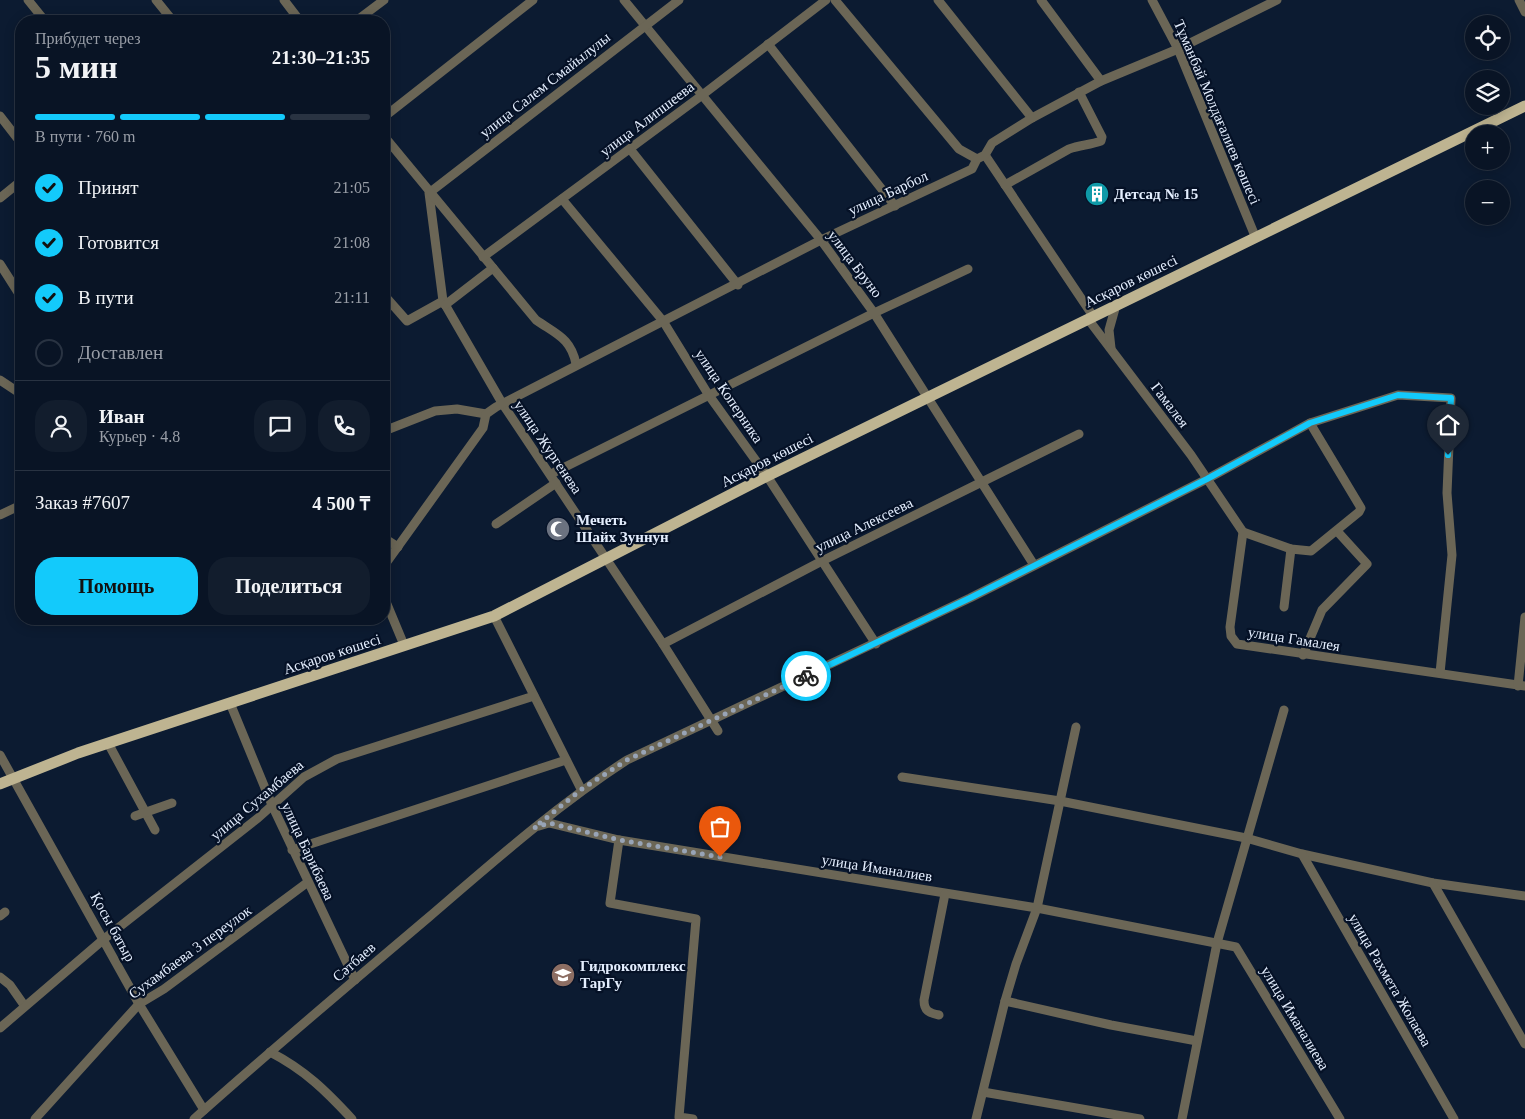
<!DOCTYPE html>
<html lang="ru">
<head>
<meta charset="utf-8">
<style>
	body { margin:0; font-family:Georgia,serif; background:#121d2d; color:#f1f3f6; height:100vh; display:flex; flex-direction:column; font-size:19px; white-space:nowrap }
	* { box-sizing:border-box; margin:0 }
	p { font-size:16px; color:#999ea7 }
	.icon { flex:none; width:28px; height:28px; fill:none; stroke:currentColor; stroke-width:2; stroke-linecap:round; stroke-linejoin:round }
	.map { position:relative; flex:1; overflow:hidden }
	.details { position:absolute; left:15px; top:15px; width:375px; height:610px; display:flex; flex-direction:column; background:#091425; border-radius:20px; box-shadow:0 2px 12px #0003,0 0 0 1px #293342 }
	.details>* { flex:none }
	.controls { position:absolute; left:1465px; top:15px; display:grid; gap:10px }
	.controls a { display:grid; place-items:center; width:45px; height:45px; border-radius:50%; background:#091425; box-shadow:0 2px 12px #0003,0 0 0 1px #293342; font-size:25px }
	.pin { position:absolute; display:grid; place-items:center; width:42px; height:42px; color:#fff; margin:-51px -21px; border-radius:50% 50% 50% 0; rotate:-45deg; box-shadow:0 0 5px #0007 }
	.pin .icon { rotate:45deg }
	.courier { position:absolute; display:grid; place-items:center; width:50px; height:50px; margin:-25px; border:4px solid #13cafb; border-radius:50%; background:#fff; color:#222; box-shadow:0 1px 6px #0007 }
	.overview em { font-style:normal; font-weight:700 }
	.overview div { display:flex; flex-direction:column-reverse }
	.overview { display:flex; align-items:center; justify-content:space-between; height:85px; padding:0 20px }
	h1 { font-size:32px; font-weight:700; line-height:38px }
	.bar { display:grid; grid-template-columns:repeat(4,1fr); gap:8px 5px; align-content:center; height:60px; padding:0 20px }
	.bar i { height:6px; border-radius:4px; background:#293342 }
	.bar .current { background:#13cafb }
	.bar p { grid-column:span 4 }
	.line { display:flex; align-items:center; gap:12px; padding:0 20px; border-top:1px solid #293342 }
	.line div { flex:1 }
	.round { display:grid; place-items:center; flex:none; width:52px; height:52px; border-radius:20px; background:#121d2d }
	ol { padding:0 20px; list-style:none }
	li { display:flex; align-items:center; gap:15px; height:55px }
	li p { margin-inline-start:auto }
	li .icon { padding:5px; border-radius:50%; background:#13cafb; color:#111; stroke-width:4 }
	li:last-child { color:#999ea7 }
	li i { width:28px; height:28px; border:2px solid #293342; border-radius:50% }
	.primary-button { display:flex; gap:10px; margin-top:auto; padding:10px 20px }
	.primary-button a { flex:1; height:58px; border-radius:20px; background:#13cafb; color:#111; font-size:20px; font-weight:700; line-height:58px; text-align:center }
	.primary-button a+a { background:#121d2d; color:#f1f3f6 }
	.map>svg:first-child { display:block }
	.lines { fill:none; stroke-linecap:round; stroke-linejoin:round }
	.minor { stroke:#6b6656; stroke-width:9 }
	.major { stroke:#beb491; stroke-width:11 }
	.done { stroke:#98a4b6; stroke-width:5; stroke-dasharray:0 9 }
	.route { stroke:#13cafb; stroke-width:6 }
	.labels { text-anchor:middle; stroke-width:4.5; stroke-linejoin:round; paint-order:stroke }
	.street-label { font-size:15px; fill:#e4eefe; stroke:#051126 }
	.poi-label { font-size:15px; font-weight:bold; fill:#e4eefe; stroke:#051126; text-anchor:start }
</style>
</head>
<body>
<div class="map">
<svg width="1525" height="1119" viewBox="0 0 1525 1119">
	<rect width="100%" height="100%" fill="#0c1b31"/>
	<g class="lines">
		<g class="minor">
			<path d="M28,0L45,21"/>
			<path d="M156,0L173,21"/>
			<path d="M284,0L300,21"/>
			<path d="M624,0L821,240L874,313L1034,565"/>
			<path d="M679,0L429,193L443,301L502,403L663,644L718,731"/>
			<path d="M835,0L959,149L977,159"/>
			<path d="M938,0L1032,118"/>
			<path d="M1041,0L1101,81"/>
			<path d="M1152,0L1178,49L1255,236"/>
			<path d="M1519,0L1525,12"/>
			<path d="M356,21L384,0"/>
			<path d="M768,44L895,206"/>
			<path d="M0,116L21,143"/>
			<path d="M384,117L533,0"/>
			<path d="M384,136L536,320C556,334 571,338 576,364"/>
			<path d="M630,149L738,285"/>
			<path d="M985,155L1093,316"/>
			<path d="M1005,185L1069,149C1080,145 1090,145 1101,141L1102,137L1079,92"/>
			<path d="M0,198L21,181"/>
			<path d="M562,199L663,321L708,394L767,476L876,644"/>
			<path d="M483,257L701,96L826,0"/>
			<path d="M0,264L21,297"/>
			<path d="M384,295L407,321L443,301"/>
			<path d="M445,305L493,268"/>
			<path d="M1088,319L1191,455L1243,532L1230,627L1231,636L1237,644L1525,686"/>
			<path d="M1111,348L1109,330L1116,305"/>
			<path d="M0,380L21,394"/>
			<path d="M384,431L435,411L457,409L486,414"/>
			<path d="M551,474L874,313L968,269"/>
			<path d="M0,515L21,505"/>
			<path d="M496,524L556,483"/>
			<path d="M1243,532L1291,549L1311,551L1359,512L1361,508L1310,423"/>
			<path d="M384,538L398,547"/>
			<path d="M384,566L483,428L486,414L496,407L821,240L972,169L977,159L985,155L992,143L1032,118L1101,81L1178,49L1277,0"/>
			<path d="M384,597L404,645"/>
			<path d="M1284,607L1291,549"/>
			<path d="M494,616L581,789"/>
			<path d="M663,644L822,561L1079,434"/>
			<path d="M1303,655L1322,610L1367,564L1337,531"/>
			<path d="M1518,686L1525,617"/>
			<path d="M230,703L272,805L355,980"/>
			<path d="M108,743L155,830"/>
			<path d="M0,755L139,1004L204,1110"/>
			<path d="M902,777L1060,801L1246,838L1302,854L1433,883L1525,896"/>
			<path d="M135,816L172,803"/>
			<path d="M539,826L549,823L619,840L1037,908L1236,947L1340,1119"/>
			<path d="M619,840L610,903L696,919L679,1117L693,1119"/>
			<path d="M292,850L566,760"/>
			<path d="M1302,854L1454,1119"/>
			<path d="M1433,883L1525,1044"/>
			<path d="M0,916L5,912"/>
			<path d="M0,977L10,985L24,1005"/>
			<path d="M1005,1001L1111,1025L1197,1041"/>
			<path d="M939,1015C929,1013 924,1011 924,1000L945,894"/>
			<path d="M0,1028L104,939L258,818L304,777L337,759L534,696"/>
			<path d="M270,1052C305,1070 326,1091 352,1119"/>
			<path d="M983,1092L1140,1119"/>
			<path d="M35,1119L139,1004L164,989L308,882"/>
			<path d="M194,1119C271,1050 350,984 429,917C493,862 556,806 627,760L970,598L1207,479L1310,423L1398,395L1451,398L1447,493L1452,555L1440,673"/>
			<path d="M976,1119L1005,1001L1016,964L1037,908L1076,727"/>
			<path d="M1182,1119L1217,943L1284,710"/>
		</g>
		<path class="major" d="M0,784L78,753L494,616L767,476L1525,106"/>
	</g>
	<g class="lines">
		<path class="done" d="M720,857L620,840L549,823L534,828L582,789L627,760L806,676"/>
		<path class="route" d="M806,676L970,598L1207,479L1310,423L1398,395L1451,398L1448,455"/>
	</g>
	<defs>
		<g id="building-disc" transform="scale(1.25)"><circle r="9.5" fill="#0f9aa8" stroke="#051126"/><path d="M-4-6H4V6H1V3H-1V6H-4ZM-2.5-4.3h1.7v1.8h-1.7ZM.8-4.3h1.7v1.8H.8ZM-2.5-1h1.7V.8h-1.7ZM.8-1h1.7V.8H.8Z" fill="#fff"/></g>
		<g id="mosque-disc" transform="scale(1.25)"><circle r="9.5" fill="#6b7280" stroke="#051126"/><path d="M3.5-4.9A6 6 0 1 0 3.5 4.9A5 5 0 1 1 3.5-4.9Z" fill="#fff"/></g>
		<g id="university-disc" transform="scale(1.25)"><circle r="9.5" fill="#8d6e63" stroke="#051126"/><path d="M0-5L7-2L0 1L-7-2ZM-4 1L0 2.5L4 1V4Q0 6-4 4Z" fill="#fff"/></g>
	</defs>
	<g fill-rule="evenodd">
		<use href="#building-disc" x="1097" y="194"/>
		<use href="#mosque-disc" x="558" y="529"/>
		<use href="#university-disc" x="563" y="975"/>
	</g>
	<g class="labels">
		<g class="street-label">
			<text transform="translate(545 85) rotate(-38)" y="5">улица Салем Смайылулы</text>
			<text transform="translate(1217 112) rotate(67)" y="5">Тұманбай Молдағалиев көшесі</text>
			<text transform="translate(647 119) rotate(-37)" y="5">улица Алипшеева</text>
			<text transform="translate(888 193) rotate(-25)" y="5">улица Барбол</text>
			<text transform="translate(855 264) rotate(53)" y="5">улица Бруно</text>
			<text transform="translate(1131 281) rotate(-26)" y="5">Асқаров көшесі</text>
			<text transform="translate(729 396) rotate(56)" y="5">улица Коперника</text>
			<text transform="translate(1170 405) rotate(53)" y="5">Гамалея</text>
			<text transform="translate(548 447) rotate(56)" y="5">улица Жургенева</text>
			<text transform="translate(767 460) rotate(-27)" y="5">Асқаров көшесі</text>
			<text transform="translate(864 525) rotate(-26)" y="5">улица Алексеева</text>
			<text transform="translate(1294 639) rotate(9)" y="5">улица Гамалея</text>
			<text transform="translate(332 654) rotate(-18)" y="5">Асқаров көшесі</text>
			<text transform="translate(257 800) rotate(-40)" y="5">улица Сухамбаева</text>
			<text transform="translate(308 851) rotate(65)" y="5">улица Барибаева</text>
			<text transform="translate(877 868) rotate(9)" y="5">улица Иманалиев</text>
			<text transform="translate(113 927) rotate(61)" y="5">Қосы батыр</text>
			<text transform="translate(190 952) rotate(-36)" y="5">Сухамбаева 3 переулок</text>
			<text transform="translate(354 962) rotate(-41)" y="5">Сәтбаев</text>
			<text transform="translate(1390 980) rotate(60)" y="5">улица Рахмета Жолаева</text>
			<text transform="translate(1295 1018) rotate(59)" y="5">улица Иманалиева</text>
		</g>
		<g class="poi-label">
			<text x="1114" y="199">Детсад № 15</text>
			<text x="576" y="525">Мечеть<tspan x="576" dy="17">Шайх Зуннун</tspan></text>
			<text x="580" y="971">Гидрокомплекс<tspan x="580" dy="17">ТарГу</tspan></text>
		</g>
	</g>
</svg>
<div class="controls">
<a><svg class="icon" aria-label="locate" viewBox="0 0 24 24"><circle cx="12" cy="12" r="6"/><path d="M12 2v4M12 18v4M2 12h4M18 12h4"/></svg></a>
<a><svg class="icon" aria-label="layers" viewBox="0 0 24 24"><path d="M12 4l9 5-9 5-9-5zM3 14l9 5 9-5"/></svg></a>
<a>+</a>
<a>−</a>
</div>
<div class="pin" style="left:720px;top:857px;background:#ea580c"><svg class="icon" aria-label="bag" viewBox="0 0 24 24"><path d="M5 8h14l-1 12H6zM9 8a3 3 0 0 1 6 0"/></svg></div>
<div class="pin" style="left:1448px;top:455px;background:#1f2937"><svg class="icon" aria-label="home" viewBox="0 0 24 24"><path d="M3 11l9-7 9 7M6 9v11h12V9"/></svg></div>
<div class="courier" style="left:806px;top:676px"><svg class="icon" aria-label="bike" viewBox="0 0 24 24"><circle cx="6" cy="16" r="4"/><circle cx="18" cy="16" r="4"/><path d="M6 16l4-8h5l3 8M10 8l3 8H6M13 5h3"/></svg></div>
<section class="details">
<div class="overview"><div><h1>5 мин</h1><p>Прибудет через</p></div><em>21:30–21:35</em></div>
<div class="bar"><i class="current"></i><i class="current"></i><i class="current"></i><i></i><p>В пути · 760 m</p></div>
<ol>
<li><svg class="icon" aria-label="check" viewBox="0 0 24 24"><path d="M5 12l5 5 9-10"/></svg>Принят<p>21:05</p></li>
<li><svg class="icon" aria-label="check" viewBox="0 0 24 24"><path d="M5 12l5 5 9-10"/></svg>Готовится<p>21:08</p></li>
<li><svg class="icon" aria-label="check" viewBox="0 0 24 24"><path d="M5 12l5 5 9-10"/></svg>В пути<p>21:11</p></li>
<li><i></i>Доставлен</li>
</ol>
<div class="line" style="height:90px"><a class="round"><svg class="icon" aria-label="person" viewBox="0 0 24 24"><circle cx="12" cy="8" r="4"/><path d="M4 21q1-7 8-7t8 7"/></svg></a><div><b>Иван</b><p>Курьер · 4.8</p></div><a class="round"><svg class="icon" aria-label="chat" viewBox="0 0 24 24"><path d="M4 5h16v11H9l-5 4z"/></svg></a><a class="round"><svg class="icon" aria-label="phone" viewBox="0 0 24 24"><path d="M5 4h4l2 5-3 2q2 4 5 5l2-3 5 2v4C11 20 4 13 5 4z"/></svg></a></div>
<div class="line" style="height:65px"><div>Заказ #7607</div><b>4 500 ₸</b></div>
<div class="primary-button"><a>Помощь</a><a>Поделиться</a></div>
</section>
</div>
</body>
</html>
